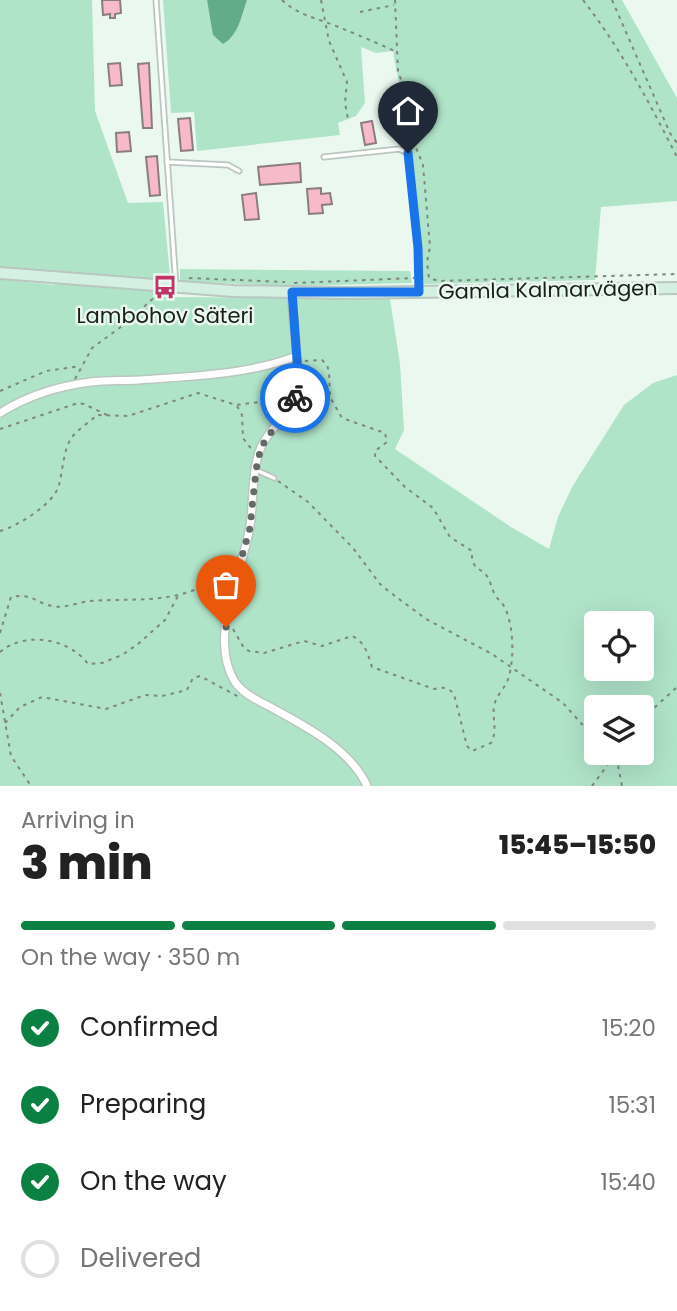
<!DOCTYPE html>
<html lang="en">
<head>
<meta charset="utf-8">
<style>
	body { margin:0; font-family:Poppins,sans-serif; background:#f6f6f6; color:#222; height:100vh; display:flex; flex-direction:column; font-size:26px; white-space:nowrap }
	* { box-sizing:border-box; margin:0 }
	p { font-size:23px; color:#767676 }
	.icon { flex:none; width:38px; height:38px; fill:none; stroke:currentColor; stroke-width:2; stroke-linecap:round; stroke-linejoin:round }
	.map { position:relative; height:786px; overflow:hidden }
	.sheet { display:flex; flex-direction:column; background:#fff; flex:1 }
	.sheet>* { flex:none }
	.fabs { position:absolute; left:584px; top:611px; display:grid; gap:14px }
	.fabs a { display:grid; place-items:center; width:70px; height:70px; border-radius:7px; background:#fff; box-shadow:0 7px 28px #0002; font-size:35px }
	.pin { position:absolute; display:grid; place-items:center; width:60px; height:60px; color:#fff; margin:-72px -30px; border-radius:50% 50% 50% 0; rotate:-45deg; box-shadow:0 0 7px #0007 }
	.pin .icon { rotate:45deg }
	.courier { position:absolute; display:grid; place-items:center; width:70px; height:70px; margin:-35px; border:5px solid #1a73e8; border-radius:50%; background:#fff; color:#222; box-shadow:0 2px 9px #0007 }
	.summary em { font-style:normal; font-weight:800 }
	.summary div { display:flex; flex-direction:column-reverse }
	.summary { display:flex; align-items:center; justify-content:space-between; height:119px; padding:0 21px }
	h1 { font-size:46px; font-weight:800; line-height:52px }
	.bar { display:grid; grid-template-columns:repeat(4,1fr); gap:10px 7px; align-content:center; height:84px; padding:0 21px }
	.bar i { height:9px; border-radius:5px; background:#e0e0e0 }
	.bar .selected { background:#0b8043 }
	.bar p { grid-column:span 4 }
	ol { padding:0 21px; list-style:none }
	li { display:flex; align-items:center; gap:21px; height:77px }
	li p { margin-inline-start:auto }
	li .icon { padding:7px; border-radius:50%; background:#0b8043; color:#fff; stroke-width:4 }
	li:last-child { color:#767676 }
	li i { width:38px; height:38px; border:4px solid #e0e0e0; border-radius:50% }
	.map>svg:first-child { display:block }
	.green { fill:#b0e4c9; fill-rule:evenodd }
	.water { fill:#63ac89 }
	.building { fill:#f7bac8; stroke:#8b7c7f; stroke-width:2 }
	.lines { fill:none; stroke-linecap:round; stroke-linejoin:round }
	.lane-casing { stroke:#b9c7c0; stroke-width:7 }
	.street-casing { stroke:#b9c7c0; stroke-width:10 }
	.secondary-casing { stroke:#b9c7c0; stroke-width:14 }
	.path { stroke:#7e8782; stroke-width:2; stroke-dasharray:3.5 5; stroke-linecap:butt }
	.lane { stroke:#fff; stroke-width:3.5 }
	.street { stroke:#fff; stroke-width:7 }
	.secondary { stroke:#d4f0e3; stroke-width:10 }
	.done { stroke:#636b66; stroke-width:7; stroke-dasharray:0 12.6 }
	.route { stroke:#1a73e8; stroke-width:9 }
	.labels { text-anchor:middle; stroke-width:5; stroke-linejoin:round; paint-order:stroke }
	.street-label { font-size:21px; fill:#1a1f1c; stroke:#eaf8f0 }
	.poi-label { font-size:21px; fill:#1a1f1c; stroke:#eaf8f0 }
</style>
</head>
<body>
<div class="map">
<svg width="677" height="786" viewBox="0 0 677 786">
	<rect width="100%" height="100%" fill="#eaf8f0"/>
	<g class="green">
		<path d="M0,0H92L95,111L128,203L163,202L172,297L390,299L400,364L404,430L395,449L511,527L549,549L558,517L572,487L624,405L653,383L677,375V786H0V279L55,285L57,273L0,267ZM597,623H642V668H597ZM597,707H642V752H597Z"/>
		<path d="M163,0H207L210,14L241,20L247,0H622L677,98V201L601,207L595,280L422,284V245L406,113C402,91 396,74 393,51L376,53L361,47L365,103L356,116L338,123L340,135L197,151L194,112L171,113Z"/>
		<path d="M180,269L410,271L412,283L288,286L180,281Z"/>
	</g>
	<path class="water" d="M207,0H247C242,15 238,36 223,44L213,35Z"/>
	<g class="building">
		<path d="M102,0H120L121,13L115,14V18H110V14L103,15Z"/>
		<path d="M120,63L122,85L110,86L108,64Z"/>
		<path d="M149,63L152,128H143L138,64Z"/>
		<path d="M190,118L193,150L181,151L178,119Z"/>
		<path d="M372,121L376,143L365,145L361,123Z"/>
		<path d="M129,132L131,151L117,152L116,133Z"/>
		<path d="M157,156L160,195L150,196L146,157Z"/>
		<path d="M300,163L301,182L260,185L258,167Z"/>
		<path d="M321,188V194L330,193L332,204L322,205L323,213L309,214L307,189Z"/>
		<path d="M256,193L259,219L245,220L242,195Z"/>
	</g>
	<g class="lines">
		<g class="lane-casing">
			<g id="lane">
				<path d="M156,0L176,286"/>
				<path d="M324,157L399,149L408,153L418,248L419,290"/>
				<path d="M167,162L228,165L239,171"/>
				<path d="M256,470L274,478"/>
			</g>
		</g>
		<g class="street-casing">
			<g id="street">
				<path d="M297,356C298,366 300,378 298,388C294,411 270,427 261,447C251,470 254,501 250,526C243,572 207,637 235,682C244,695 261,702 274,709C307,727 351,750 367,786"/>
				<path d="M0,413C27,396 58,386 91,382C106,380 123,381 139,380C192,376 247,375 297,356L291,292"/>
			</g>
		</g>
		<g class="secondary-casing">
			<path id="secondary" d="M0,273L233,291L346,293L677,288"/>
		</g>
		<g class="path">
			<path d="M282,0C298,15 316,18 336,26C356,34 377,43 397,52"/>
			<path d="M321,0L329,41L347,82L345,103L348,119"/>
			<path d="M395,0L398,72L405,89V128L409,138L415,145L423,165L430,247L427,262L429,278L439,281L677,274"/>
			<path d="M583,0C621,49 649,102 677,157"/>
			<path d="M612,0L670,133L677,143"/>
			<path d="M360,12L394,5"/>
			<path d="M189,278L285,282"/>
			<path d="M294,283L414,278"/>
			<path d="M75,379L92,348L125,324L158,294"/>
			<path d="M0,391L46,371L80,366"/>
			<path d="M237,406L242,415L243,438L253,451"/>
			<path d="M0,429L78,403L84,404L107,415"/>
			<path d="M278,481L308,502L353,548L380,584L391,593L426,619L492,654L563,703L597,741"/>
			<path d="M0,531C18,526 54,504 59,485C63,470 63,450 72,437C78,429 90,422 97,415L128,416L198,393L236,405L259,402L276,385V370"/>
			<path d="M233,629L244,648L249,651L264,653L304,641L322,646L352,636C365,642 368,654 372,667L434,689C443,687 448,687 454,694L467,746L472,751L491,743C498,730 492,719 494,706C496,696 503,690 507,682C515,663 514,624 504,606C501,601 496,598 494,593C489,581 489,573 476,568L472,560V551L450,537L433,508L405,487L375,456V451L387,442L385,433L342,418L330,397L329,372L327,365L322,360L304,361"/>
			<path d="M0,633L11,597C32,593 34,602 52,606C64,609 79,602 90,601C130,598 165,604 204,586L219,594L222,599"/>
			<path d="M0,652C25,631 69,638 88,664L102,663L122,655L138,644L165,620L178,596"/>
			<path d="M0,693L11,756L31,786"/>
			<path d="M642,719L677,687"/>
			<path d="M5,723L20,707L42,697L106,709L145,695L162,696L187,690L193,678L200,676L239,697"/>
			<path d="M608,752L618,765L622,786"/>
			<path d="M592,786L617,752"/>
		</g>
		<use href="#lane" class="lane"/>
		<use href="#street" class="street"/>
		<use href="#secondary" class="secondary"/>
	</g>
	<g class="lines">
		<path class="done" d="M226,627L227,610L250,528L256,470L261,447L295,398"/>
		<path class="route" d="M295,398L299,387L292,292H419L418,248L408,153"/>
	</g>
	<defs>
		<g id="bus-bare" transform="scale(1.89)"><path d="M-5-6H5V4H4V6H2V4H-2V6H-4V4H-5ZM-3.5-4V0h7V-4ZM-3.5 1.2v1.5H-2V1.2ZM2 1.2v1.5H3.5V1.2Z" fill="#c03468" stroke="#eaf8f0" stroke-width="2.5" paint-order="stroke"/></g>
	</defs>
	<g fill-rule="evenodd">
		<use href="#bus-bare" x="165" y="287"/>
	</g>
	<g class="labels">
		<g class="street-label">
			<text transform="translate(548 290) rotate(-1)" y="7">Gamla Kalmarvägen</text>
		</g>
		<g class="poi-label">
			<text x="165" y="323">Lambohov Säteri</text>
		</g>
	</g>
</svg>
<div class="fabs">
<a><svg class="icon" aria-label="locate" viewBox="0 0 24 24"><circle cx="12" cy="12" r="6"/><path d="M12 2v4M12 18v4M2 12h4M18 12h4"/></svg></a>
<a><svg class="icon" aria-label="layers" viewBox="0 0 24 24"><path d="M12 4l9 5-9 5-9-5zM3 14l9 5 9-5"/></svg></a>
</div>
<div class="pin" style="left:226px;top:627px;background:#ea580c"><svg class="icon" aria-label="bag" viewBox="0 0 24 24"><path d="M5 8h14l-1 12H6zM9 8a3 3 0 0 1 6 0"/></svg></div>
<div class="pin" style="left:408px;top:153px;background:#1f2937"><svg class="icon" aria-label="home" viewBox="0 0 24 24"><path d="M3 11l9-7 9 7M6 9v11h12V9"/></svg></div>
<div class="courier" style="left:295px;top:398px"><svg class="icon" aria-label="bike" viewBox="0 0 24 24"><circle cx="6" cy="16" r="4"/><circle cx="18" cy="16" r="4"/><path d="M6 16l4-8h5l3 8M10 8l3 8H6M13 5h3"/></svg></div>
</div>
<section class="sheet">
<div class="summary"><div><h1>3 min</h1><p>Arriving in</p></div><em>15:45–15:50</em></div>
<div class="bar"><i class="selected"></i><i class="selected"></i><i class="selected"></i><i></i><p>On the way · 350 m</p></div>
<ol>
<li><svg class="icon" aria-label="check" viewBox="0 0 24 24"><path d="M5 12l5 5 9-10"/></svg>Confirmed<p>15:20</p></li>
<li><svg class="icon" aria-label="check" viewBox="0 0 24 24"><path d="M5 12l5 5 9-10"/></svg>Preparing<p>15:31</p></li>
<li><svg class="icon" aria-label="check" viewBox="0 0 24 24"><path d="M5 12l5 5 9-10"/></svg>On the way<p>15:40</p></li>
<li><i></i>Delivered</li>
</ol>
</section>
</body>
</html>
